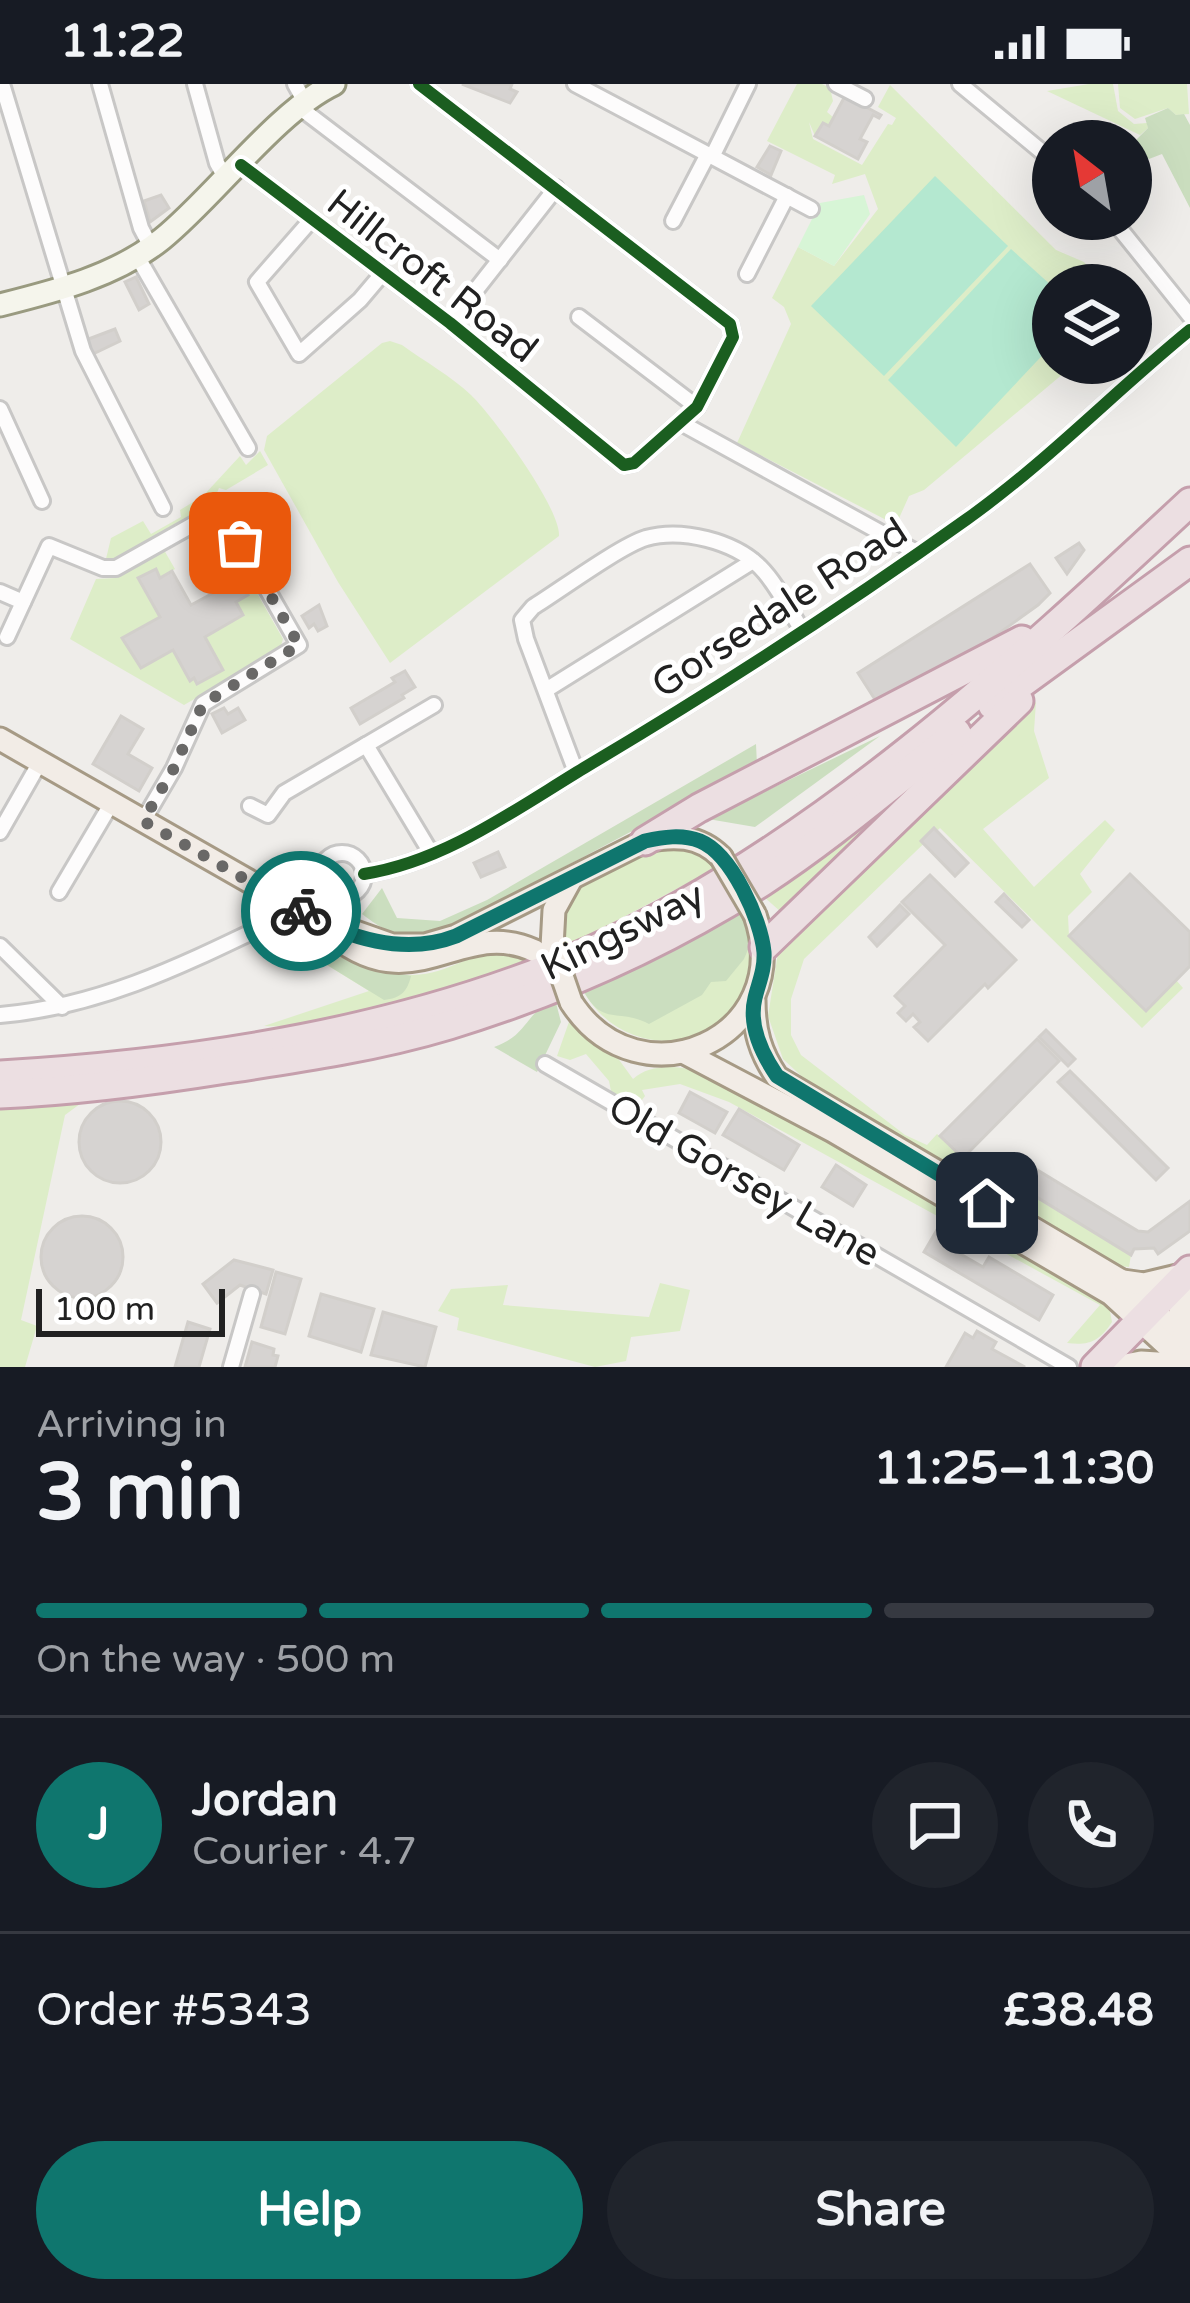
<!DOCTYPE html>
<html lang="en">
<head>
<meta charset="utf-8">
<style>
	body { margin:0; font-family:"Varela Round",sans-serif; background:#20242c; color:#f1f3f6; height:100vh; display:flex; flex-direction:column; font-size:45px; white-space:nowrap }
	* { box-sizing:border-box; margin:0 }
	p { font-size:39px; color:#9ea1a6 }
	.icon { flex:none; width:66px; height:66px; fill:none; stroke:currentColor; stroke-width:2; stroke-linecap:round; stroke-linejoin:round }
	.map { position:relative; height:1283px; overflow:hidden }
	.panel { display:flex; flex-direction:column; background:#171b24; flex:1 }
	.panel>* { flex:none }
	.needle { width:78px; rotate:329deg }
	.controls { position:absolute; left:1032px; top:36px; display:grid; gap:24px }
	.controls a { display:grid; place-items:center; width:120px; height:120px; border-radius:50%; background:#171b24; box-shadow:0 12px 48px #0002; font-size:60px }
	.scale { position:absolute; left:36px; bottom:30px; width:189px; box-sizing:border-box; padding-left:12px; border:6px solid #212121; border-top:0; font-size:33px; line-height:42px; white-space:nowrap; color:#212121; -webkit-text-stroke:9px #fff; paint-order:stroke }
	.pin { position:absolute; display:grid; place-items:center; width:102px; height:102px; color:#fff; margin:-51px; border-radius:24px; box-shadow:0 6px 18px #0006 }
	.courier { position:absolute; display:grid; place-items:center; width:120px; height:120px; margin:-60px; border:9px solid #0f766e; border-radius:50%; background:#fff; color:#222; box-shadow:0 3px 15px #0007 }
	.overview em { font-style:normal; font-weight:700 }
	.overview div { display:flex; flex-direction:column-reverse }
	.overview { display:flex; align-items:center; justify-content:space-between; height:204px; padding:0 36px }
	h1 { font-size:78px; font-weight:700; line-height:90px }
	.bar { display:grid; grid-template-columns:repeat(4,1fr); gap:18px 12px; align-content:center; height:144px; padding:0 36px }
	.bar i { height:15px; border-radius:9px; background:#363941 }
	.bar .selected { background:#0f766e }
	.bar p { grid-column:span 4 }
	.line { display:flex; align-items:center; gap:30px; padding:0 36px; border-top:3px solid #363941 }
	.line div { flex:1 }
	.round { display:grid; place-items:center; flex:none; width:126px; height:126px; border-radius:63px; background:#20242c }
	.primary-button { display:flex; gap:24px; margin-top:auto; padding:24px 36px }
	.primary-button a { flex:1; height:138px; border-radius:72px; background:#0f766e; color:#fff; font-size:48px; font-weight:700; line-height:138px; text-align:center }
	.primary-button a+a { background:#20242c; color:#f1f3f6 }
	.status { display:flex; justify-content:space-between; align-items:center; height:84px; padding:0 60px; background:#171b24; direction:ltr }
	.status svg { height:33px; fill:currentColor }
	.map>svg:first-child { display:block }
	.grass { fill:#ddedc8 }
	.forest { fill:#cbdebf }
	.park { fill:#d7f5d6 }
	.pitch { fill:#b4e8d0 }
	.building { fill:#d6d3d1; stroke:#d2cfcb; stroke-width:3 }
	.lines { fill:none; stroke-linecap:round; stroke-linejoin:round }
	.street-casing { stroke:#c8c7c6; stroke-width:20 }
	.secondary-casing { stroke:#999a80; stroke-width:27 }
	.primary-casing { stroke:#a69a85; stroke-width:27 }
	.highway-casing { stroke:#c59fac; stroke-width:33 }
	.street { stroke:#fdfcfc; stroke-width:14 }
	.secondary { stroke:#f5f5ec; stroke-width:21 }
	.primary { stroke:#f2ece6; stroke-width:21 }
	.highway { stroke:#ecdfe2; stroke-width:27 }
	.primary-bridge-casing { stroke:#a69a85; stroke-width:27; stroke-linecap:butt }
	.primary-bridge { stroke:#f2ece6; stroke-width:21 }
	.cycleway-casing { stroke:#fff; stroke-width:20 }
	.cycleway { stroke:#1b5e20; stroke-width:12 }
	.done { stroke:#696867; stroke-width:12; stroke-dasharray:0 21.6 }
	.route { stroke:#0f766e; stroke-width:15 }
	.labels { text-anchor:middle; stroke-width:10; stroke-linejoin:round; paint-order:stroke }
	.street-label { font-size:39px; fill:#212121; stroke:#fff }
</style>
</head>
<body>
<div class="status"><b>11:22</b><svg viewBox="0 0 49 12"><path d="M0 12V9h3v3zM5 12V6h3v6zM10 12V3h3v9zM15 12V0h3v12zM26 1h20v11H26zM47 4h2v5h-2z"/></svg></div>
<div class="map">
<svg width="1190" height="1283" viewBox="0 0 1190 1283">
	<rect width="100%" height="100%" fill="#efedea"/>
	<g class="grass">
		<path d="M797,0H822L830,4L833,17L827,28L834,34L829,42L822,39L815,52L809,38L813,55L862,81L888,40L892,41L896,34L878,23L890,1L1056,166L1084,178L1089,184L1077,193L1083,201H1053V279H1076L924,406L909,412L896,441L737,359L791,240L784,223L772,214L798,163L834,182L878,125L865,90L832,100L835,91L767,57Z"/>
		<path d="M1089,0H1113L1118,27L1134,40L1147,39L1148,44L1140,51L1047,7Z"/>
		<path d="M1118,0H1187L1189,30L1176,31L1168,24L1135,35L1120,24Z"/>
		<path d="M390,257L402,261C424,277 451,292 471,311C493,332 561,425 559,452L390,579L338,498L264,366L267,352L382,259Z"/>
		<path d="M260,367L268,381L226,406L219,404L211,423L115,479H105L111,454L143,437L151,450L181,433L180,426L203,412L240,372L246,381Z"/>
		<path d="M164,466L175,485L160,494L155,485L139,495L160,533L122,555L140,583L173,566L190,596L222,586L205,553L243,532L236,518L247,512L240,498L248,493L283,555L280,565L184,621L70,555L96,495L116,494Z"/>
		<path d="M1036,618L1034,647L1049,694L983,745L1034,803L1105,736L1115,746L1080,790L1092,808L1068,832L1069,852L1146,926L1176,896L1183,904L1142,944L940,744L804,875L791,915V951L801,971L905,1051L927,1061L937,1050L963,1074L1004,1093L1131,1171L1129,1183L1119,1182L810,1000L783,975L768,932L780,856Z"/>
		<path d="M924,696L781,828L763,812Z"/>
		<path d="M652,760H695L720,782L565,864C546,800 607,784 652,760Z"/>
		<path d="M744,821C748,840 759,868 755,887C734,973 621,981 582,904L675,864Z"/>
		<path d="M291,847C332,859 367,893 413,891C461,889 478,855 529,875C455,902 341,946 264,942L369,907L306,868L276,870L279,850Z"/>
		<path d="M570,935L617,973L633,995C656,974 697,985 722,995L1108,1217L1112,1238C1100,1257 1089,1262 1067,1259L1100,1221L729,1018L680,1000L642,1006L645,1012L639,1020L612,1012L609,997L586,970L570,976L557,972Z"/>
		<path d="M88,1014L65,1031L21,1236L37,1242L25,1283H0V1022Z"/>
		<path d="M660,1199L690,1206L680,1247L631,1253L626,1277L595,1283L457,1246L459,1234L438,1227L451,1205L508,1201L503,1221L649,1233Z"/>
	</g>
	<g class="forest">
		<path d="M1168,24L1176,31L1184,30L1190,41V124L1162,70L1149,75L1138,68L1133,59L1148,44L1145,34Z"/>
		<path d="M880,652L755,743L708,735Z"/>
		<path d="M756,660L757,681L449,844C407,853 397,857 362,830L382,804L397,834L440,837L487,816Z"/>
		<path d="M744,821L755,849L744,875L726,897L711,898L702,911L649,940C617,923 602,944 582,904L675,864Z"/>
		<path d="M321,857L363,881L411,892C407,908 401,914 384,916L319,876L313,864Z"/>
		<path d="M555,915L561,938L537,988L494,963C529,951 524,929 555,915Z"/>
	</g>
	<path class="park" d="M864,111L870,130L834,182L798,163L820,119Z"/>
	<g class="pitch">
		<path d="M935,92L1008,162L884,292L811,222Z"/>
		<path d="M1011,165L1053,203V260L956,363L888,296Z"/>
	</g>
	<g class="building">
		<path d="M462,0H512L510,5L517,8L510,19Z"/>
		<path d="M845,12L881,31L879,34L873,31L860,55L867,58L858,75L815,52L823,39L829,42Z"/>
		<path d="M770,62L781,67L771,91L757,83Z"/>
		<path d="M161,111L169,124L150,138L144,117Z"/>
		<path d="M136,193L149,220L139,226L125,198Z"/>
		<path d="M115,245L120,257L91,271L86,256Z"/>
		<path d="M1079,459L1084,466L1067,490L1056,474Z"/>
		<path d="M1030,480L1050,509L1038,521L980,563L876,617L858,589Z"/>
		<path d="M156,485L160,494L172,487L191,521L239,495L248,511L236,518L243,531L205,553L223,586L197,600L194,594L190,597L173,566L141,584L122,554L160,533L138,494Z"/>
		<path d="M319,521L327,542L318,547L314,540L309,544L302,532Z"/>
		<path d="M405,587L415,603L402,611L404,614L360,640L351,624L395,598L392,594Z"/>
		<path d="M224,624L228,630L238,624L245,636L222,649L212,630Z"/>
		<path d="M121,632L143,645L128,670L152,684L139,707L93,680Z"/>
		<path d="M934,744L968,779L955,792L921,757Z"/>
		<path d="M498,768L505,783L481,793L474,779Z"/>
		<path d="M1130,790L1190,848V882L1146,927L1069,852Z"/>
		<path d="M930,791L1016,876L988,904L985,900L928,957L914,943L920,938L913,930L906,937L898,929L905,922L895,912L945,861L902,818Z"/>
		<path d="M1004,810L1029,836L1022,843L996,818Z"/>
		<path d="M900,821L909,830L877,862L869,853Z"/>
		<path d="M1046,946L1075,975L1068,982L1039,953Z"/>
		<path d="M1037,955L1059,977L963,1074L940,1052Z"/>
		<path d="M1070,987L1168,1084L1156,1096L1058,998Z"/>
		<path d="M690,1008L727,1028L715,1049L679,1029Z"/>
		<circle cx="120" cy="1058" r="41"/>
		<path d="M739,1025L799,1061L784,1086L723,1051Z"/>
		<path d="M1016,1073L1138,1147L1148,1148L1190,1117V1147L1158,1170L1154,1164L1134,1165L1131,1171L1004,1093Z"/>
		<path d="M836,1081L866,1101L853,1122L822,1103Z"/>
		<circle cx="82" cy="1173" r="41"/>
		<path d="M938,1144L963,1159L957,1168L983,1183L989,1173L1053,1211L1039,1236L924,1168Z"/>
		<path d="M234,1176L273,1186L266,1210L240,1201L217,1219L203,1200Z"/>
		<path d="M276,1188L301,1195L285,1250L261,1243Z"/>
		<path d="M321,1210L374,1225L361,1268L309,1252Z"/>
		<path d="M383,1228L436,1243L425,1283L371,1271Z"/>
		<path d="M188,1238L210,1245L199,1283H175Z"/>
		<path d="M977,1247L996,1258L992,1265L1025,1283H946L965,1249L973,1254Z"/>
		<path d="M252,1258L274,1265L273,1271L278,1272L275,1283H245Z"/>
	</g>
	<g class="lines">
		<g class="street-casing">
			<g id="street">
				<path d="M2,0L83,267L163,424"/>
				<path d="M100,0L141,144L151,163"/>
				<path d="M195,0L217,79L226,95"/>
				<path d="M295,0L305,18"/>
				<path d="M575,0L811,125"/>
				<path d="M836,0L865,15"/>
				<path d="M960,0L1053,77"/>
				<path d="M299,23L500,176"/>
				<path d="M712,73L748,0"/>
				<path d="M241,81L450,239L624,381L634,379L697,323L733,253L730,240L419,0"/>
				<path d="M312,135L257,198L299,270L360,216L382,190"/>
				<path d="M1112,135L1190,232"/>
				<path d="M673,137L708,70"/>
				<path d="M137,172L248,364"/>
				<path d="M747,190L787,112"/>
				<path d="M579,233L697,323"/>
				<path d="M450,239L556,104"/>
				<path d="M0,325L42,417"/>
				<path d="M683,340L916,468"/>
				<path d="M0,508L23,518"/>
				<path d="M7,553L49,462L103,484H116L221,425L299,561L203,620L174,684L143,737"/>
				<path d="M546,606L753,477"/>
				<path d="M576,688L526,555L522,536L533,523C559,507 620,462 646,454C682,444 734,457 760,483C777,500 789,526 802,546"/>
				<path d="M250,722L268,731L284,709L366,661"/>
				<path d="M0,748L40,678"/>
				<path d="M431,769L366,661L434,621"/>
				<circle cx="342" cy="791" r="22"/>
				<path d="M364,790C444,778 516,725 584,684C715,606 844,523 967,435C1046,379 1115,307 1190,246"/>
				<path d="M59,808L111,720"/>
				<path d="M0,862L62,923"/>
				<path d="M0,931C96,923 177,884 262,843"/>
				<path d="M545,980L1069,1283"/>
				<path d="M231,1283L252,1210"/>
			</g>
		</g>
		<g class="secondary-casing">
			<path id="secondary" d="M0,221C56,207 116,192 162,155C214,113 277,27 334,0"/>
		</g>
		<g class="primary-casing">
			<g id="primary">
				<path d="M0,655L310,832L392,861H425L456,852L645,757C674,751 699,751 721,773"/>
				<path d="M333,851C416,918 461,832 535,867"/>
				<path d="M552,863L554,826L570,797"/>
				<path d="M754,916C754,947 760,968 777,993L1122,1197L1190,1261"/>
				<path d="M571,918C639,1024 798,954 755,831"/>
				<path d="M683,968L833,1047L1111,1210L1172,1266L1190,1275"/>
				<path d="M1123,1197L1144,1200L1186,1190L1180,1227L1185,1254"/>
				<path d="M1116,1283L1141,1278L1189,1281"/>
			</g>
		</g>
		<g class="highway-casing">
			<g id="highway">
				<path d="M992,621L1190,477"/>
				<path d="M645,757L699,724L1022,556"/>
				<path d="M764,863L1019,617"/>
				<path d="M0,991C201,979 410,947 595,865C815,766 1015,581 1190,418"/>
				<path d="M0,1010C76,1007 151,997 226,985C300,974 376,963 449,941C557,908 666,859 762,798C831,753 893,699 957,649"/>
				<path d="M1095,1283L1190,1186"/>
			</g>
		</g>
		<use href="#street" class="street"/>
		<use href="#secondary" class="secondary"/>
		<use href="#primary" class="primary"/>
		<use href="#highway" class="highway"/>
		<g class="primary-bridge-casing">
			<g id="primary-bridge">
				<path d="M721,773L755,831"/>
				<path d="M552,863L571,918"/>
			</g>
		</g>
		<use href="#primary-bridge" class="primary-bridge"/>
		<g class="cycleway-casing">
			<g id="cycleway">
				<path d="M241,81L450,239L624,381L634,379L697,323L733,253L730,240L419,0"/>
				<path d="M364,790C444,778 516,725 584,684C715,606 844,523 967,435C1046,379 1115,307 1190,246"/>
			</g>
		</g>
		<use href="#cycleway" class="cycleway"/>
	</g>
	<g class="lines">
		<path class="done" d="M240,459L299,561L203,620L174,684L143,737L301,827"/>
		<path class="route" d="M301,827C347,854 404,872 456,852L645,757C663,753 682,750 700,757C732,770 761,836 764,868C765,885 759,898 755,914C748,942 762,970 777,992L987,1119"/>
	</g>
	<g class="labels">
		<g class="street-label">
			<text transform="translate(433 191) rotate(38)" y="14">Hillcroft Road</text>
			<text transform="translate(779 523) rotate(-33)" y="14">Gorsedale Road</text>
			<text transform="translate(622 846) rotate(-26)" y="14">Kingsway</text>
			<text transform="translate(745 1095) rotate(30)" y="14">Old Gorsey Lane</text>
		</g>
	</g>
</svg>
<div class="controls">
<a><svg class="needle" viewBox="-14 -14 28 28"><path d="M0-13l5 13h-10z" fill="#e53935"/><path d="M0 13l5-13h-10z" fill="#9ea1a6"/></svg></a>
<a><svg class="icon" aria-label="layers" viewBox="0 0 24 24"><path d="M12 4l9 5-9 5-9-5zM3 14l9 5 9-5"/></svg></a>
</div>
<div class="scale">100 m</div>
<div class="pin" style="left:240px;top:459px;background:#ea580c"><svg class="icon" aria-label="bag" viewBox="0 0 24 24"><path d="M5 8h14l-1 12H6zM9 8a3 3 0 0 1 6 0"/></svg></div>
<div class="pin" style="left:987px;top:1119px;background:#1f2937"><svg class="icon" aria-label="home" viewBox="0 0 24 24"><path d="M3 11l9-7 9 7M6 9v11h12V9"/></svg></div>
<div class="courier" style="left:301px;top:827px"><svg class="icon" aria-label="bike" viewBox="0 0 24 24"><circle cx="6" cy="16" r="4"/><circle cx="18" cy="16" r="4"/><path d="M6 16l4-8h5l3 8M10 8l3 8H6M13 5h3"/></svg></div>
</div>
<section class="panel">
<div class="overview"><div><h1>3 min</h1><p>Arriving in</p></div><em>11:25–11:30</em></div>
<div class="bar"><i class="selected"></i><i class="selected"></i><i class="selected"></i><i></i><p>On the way · 500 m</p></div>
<div class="line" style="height:216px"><b class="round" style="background:#0f766e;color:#fff">J</b><div><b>Jordan</b><p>Courier · 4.7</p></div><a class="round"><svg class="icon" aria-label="chat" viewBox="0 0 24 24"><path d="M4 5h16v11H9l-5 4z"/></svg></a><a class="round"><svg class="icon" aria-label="phone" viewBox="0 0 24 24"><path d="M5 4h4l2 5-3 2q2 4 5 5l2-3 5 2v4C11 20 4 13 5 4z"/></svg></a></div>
<div class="line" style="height:156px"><div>Order #5343</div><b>£38.48</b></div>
<div class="primary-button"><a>Help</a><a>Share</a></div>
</section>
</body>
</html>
